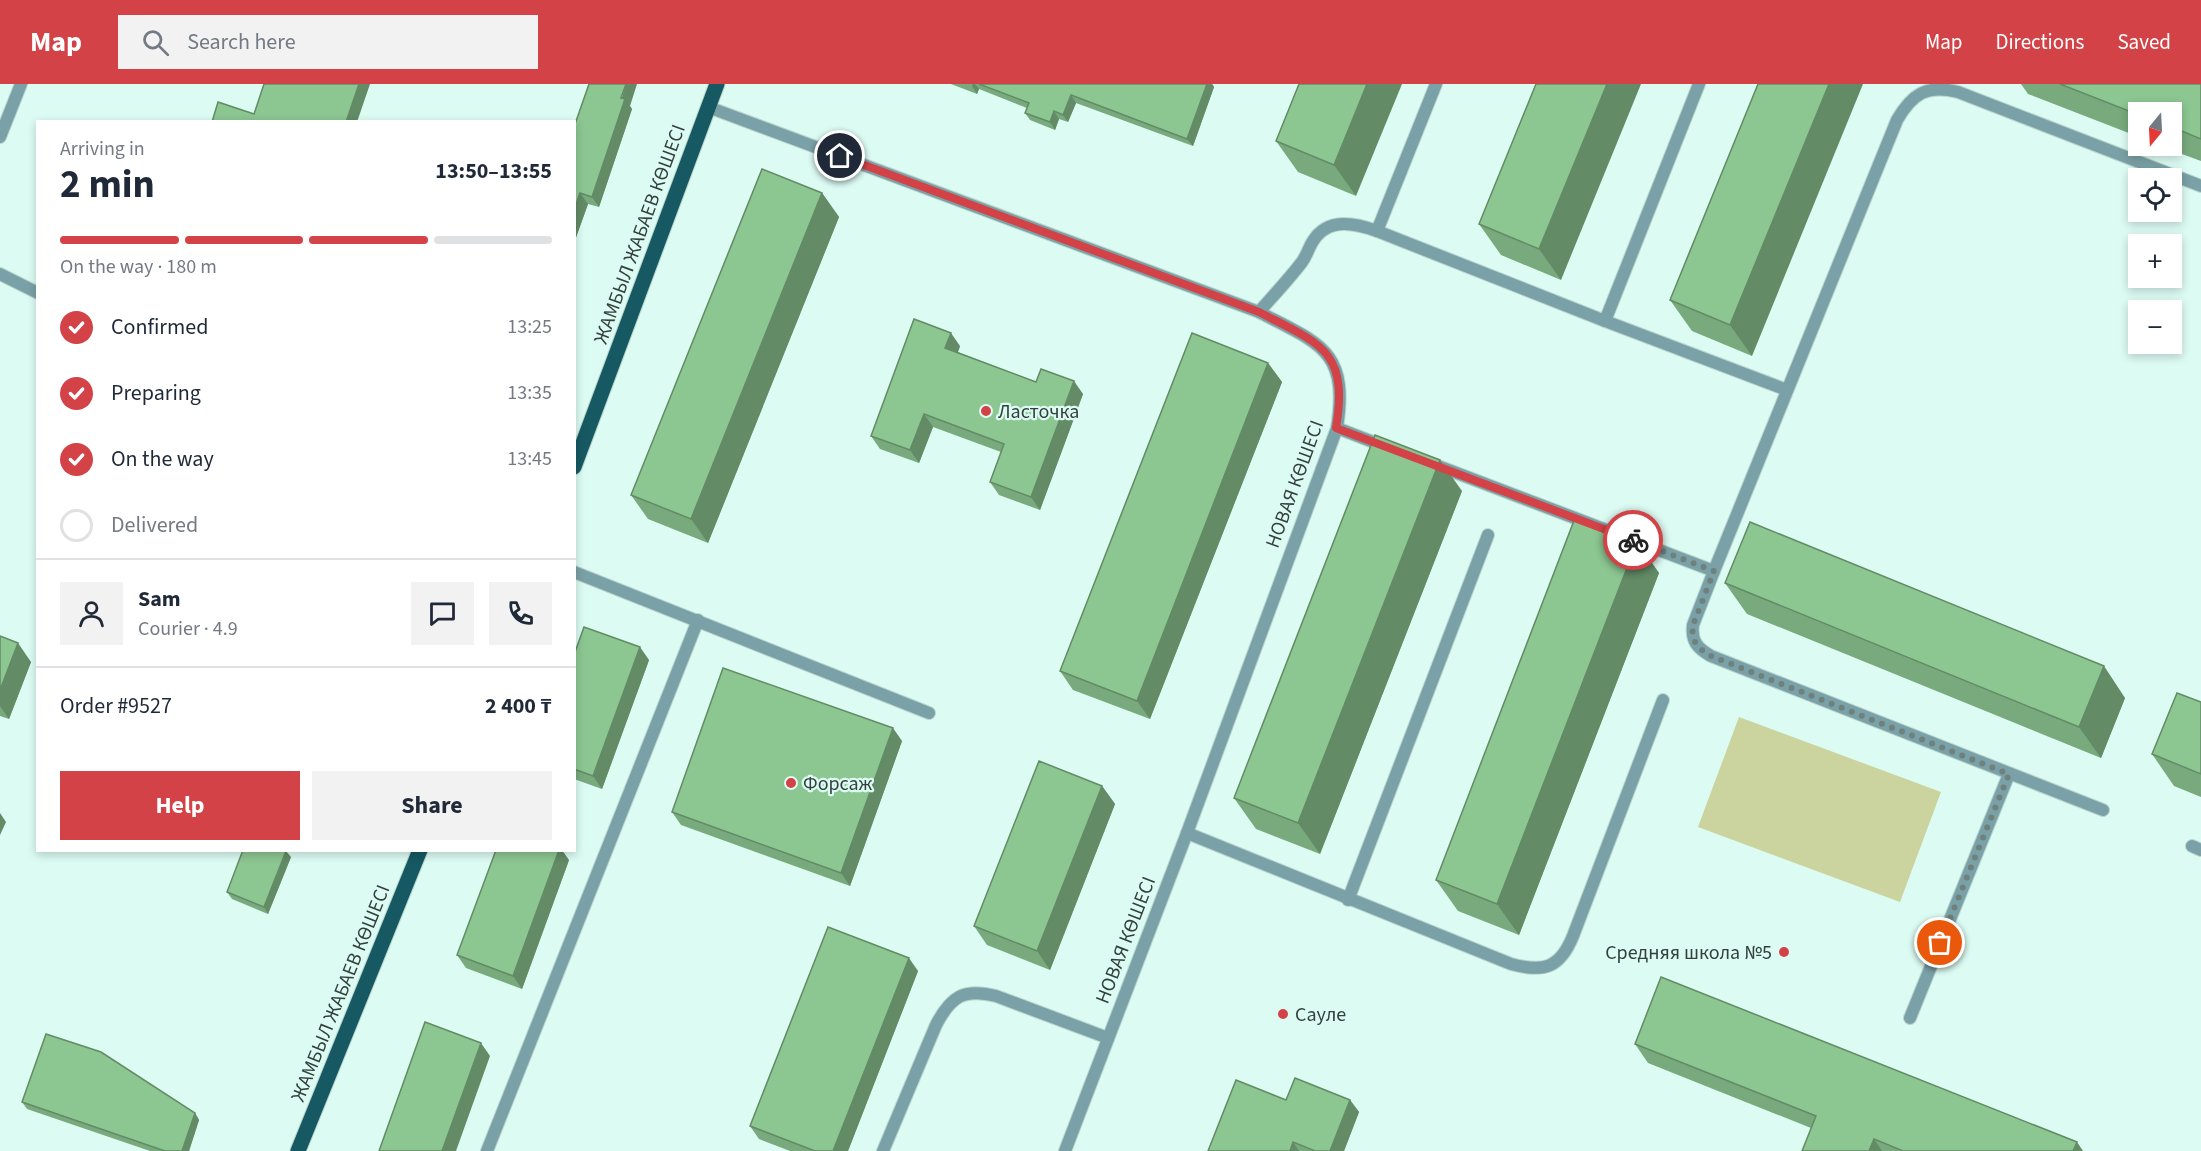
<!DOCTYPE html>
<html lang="en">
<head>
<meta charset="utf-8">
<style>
	body { margin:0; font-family:"Source Sans 3",sans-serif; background:#f2f2f3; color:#1f2937; height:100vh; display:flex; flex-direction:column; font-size:22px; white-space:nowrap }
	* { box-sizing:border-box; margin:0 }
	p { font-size:20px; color:#747a83 }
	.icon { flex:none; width:33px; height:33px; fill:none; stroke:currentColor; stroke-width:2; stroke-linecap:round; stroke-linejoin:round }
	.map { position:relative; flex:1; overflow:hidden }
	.panel { position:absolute; left:36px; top:36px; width:540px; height:732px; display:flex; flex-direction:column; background:#fff; border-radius:0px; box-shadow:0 3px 9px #0003 }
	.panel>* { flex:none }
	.needle { width:39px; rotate:198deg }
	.buttons { position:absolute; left:2128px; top:18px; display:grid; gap:12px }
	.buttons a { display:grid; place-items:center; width:54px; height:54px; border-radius:0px; background:#fff; box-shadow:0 3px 9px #0003; font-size:30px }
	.pin { position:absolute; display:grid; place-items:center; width:51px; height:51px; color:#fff; margin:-26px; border:3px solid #fff; border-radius:50%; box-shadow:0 2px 6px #0007 }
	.courier { position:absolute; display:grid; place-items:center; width:60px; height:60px; margin:-30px; border:4px solid #d24246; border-radius:50%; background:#fff; color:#222; box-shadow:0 2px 8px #0007 }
	.summary em { font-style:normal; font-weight:700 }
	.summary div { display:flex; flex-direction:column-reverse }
	.summary { display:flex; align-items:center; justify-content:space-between; height:102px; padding:0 24px }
	h1 { font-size:39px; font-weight:700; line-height:45px }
	.bar { display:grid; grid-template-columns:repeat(4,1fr); gap:9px 6px; align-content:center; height:72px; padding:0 24px }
	.bar i { height:8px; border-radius:4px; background:#e0e1e3 }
	.bar .active { background:#d24246 }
	.bar p { grid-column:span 4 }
	.line { display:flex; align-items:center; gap:15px; padding:0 24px; border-top:2px solid #e0e1e3 }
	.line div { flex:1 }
	.round { display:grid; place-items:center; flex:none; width:63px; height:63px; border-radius:0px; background:#f2f2f3 }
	ol { padding:0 24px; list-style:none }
	li { display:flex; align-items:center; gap:18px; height:66px }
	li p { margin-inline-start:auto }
	li .icon { padding:6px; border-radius:50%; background:#d24246; color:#fff; stroke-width:4 }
	li:last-child { color:#747a83 }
	li i { width:33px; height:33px; border:3px solid #e0e1e3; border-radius:50% }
	.primary-button { display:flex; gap:12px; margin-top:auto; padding:12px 24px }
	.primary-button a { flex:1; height:69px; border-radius:0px; background:#d24246; color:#fff; font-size:24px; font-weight:700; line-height:69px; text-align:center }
	.primary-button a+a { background:#f2f2f3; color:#1f2937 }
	header { display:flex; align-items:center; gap:36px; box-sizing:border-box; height:84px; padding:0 30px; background:#d24246; color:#fff }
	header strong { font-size:28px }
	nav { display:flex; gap:33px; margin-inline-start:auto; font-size:21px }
	.search { width:420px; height:54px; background:#f2f2f3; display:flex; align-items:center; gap:15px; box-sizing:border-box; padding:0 21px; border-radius:0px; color:#747a83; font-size:22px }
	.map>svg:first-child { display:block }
	.green { fill:#cbd49e }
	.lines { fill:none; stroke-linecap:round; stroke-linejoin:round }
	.service-casing { stroke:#bad6ce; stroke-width:14 }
	.minor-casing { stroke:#bad6ce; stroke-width:14 }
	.primary-casing { stroke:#bad6ce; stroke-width:17 }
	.service { stroke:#7aa1a7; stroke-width:12 }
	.minor { stroke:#7aa1a7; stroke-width:12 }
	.primary { stroke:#165962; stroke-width:15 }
	.wall { fill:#78aa7d }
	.shaded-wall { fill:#628b66 }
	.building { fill:#8cc691; stroke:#628b66; stroke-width:1.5 }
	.done { stroke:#6e817c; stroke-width:6; stroke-dasharray:0 10.8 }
	.route { stroke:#d24246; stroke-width:8 }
	.poi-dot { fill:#d24246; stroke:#dcfbf3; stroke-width:2 }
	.labels { text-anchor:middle; stroke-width:4.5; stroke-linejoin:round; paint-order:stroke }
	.street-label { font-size:20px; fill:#33403c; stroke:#dcfbf3 }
	.poi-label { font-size:20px; fill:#33403c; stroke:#dcfbf3; text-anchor:start }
</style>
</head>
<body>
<header>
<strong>Map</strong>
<div class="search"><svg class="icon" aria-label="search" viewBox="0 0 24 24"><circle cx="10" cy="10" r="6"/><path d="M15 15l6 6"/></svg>Search here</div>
<nav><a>Map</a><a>Directions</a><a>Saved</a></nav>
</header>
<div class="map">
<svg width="2201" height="1067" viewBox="0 0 2201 1067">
	<rect width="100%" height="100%" fill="#dcfbf3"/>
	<path class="green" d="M1739,633L1941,708L1900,818L1698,743Z"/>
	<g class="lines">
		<g class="service-casing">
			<g id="service">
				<path d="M1377,147L1605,237L1699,0"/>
				<path d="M0,190L38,209"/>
				<path d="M1259,228C1273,212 1289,195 1302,178C1307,171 1309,163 1313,157C1328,133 1355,139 1377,147L1436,0"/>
				<path d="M1605,237L1787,306"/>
				<path d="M1337,344L1386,363"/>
				<path d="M1433,380L1714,487L1693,541C1691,557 1697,564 1711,572L2103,726"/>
				<path d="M1714,487L1897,36C1912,10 1927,0 1958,8L2201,102"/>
				<path d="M574,488L929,629"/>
				<path d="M1187,749L1511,880C1544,889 1560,884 1573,852L1663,616"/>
				<path d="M2192,762L2201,766"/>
				<path d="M1348,816L1488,451"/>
				<path d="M1910,934L2009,690"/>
				<path d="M487,1067L698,536"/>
				<path d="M883,1067L936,941C951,912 964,904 996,912L1108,954"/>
			</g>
		</g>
		<g class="minor-casing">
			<g id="minor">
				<path d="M708,23L1259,228C1320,260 1349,266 1337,344L1187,749L1065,1067"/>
				<path d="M0,53L21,0"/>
			</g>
		</g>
		<g class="primary-casing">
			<g id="primary">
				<path d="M574,383L717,0"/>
				<path d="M298,1067L420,766"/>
			</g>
		</g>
		<use href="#service" class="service"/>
		<use href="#minor" class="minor"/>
		<use href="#primary" class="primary"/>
	</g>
	<g class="wall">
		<path d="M951,0H1212L1214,3L1193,62L1076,19L1068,38L1059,35L1055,46L1030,36L1025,29L1027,24L979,5L977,10Z"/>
		<path d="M1299,0L1356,112L1298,88L1276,57Z"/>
		<path d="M1536,0L1561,196L1501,171L1479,140Z"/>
		<path d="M1758,0L1752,272L1692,247L1670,216Z"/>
		<path d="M2021,0H2201V77L2160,62H2172V28H2139V53L2028,10Z"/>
		<path d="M630,22L632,25L599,123L588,120L574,159V43Z"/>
		<path d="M822,109L839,133L708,459L648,435L631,411Z"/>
		<path d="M960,262L958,268L1036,298L1083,310L1040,426L999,411L990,398L1001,368L933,343L919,379L880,365L871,352Z"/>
		<path d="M1268,279L1282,298L1150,635L1073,606L1060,587Z"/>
		<path d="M1462,407L1320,770L1256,745L1234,714Z"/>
		<path d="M1637,458L1659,489L1519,851L1458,827L1436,796Z"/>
		<path d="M1725,499L2125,614L2101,674L1747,530Z"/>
		<path d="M0,552L31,578L9,635L0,632Z"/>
		<path d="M574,571L649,576L602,705L574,695Z"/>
		<path d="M2201,618V713L2174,702L2152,670Z"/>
		<path d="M902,657L850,802L681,741L672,728Z"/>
		<path d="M1102,702L1115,720L1050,886L987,861L974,842Z"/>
		<path d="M291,773L268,830L232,815L227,808Z"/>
		<path d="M569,776L522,905L466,884L457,871Z"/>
		<path d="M918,887L848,1067H790L759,1055L750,1042Z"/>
		<path d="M1635,960L2083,1067H1802L1811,1044L1648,979Z"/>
		<path d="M1286,1016H1350L1359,1028L1344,1067H1208Z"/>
		<path d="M22,1018L195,1029L199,1036L189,1067H150L27,1025Z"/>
	</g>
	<g class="shaded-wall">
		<path d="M359,0H370L357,38H346Z"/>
		<path d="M626,0H637L630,22L632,25L599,123L592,113Z"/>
		<path d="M973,0H975L979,5L977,10L972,2Z"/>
		<path d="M1207,0H1212L1214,3L1193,62L1187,55Z"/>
		<path d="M1367,0H1402L1356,112L1334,81Z"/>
		<path d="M1607,0H1641L1561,196L1539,165Z"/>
		<path d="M1829,0H1863L1752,272L1730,241Z"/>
		<path d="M1071,11L1076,19L1068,38L1063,31Z"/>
		<path d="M1054,27L1059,35L1055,46L1050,38Z"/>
		<path d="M580,109L588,120L574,159V126Z"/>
		<path d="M822,109L839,133L708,459L691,435Z"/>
		<path d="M951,249L960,262L955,277L945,264Z"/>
		<path d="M1268,279L1282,298L1150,635L1137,617Z"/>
		<path d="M1074,297L1083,310L1040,426L1031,413Z"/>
		<path d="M924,330L933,343L919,379L910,366Z"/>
		<path d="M1440,376L1462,407L1320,770L1298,739Z"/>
		<path d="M1637,458L1659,489L1519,851L1497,820Z"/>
		<path d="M18,559L31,578L9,635L0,622V606Z"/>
		<path d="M640,563L649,576L602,705L593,692Z"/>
		<path d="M2104,582L2125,614L2101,674L2079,643Z"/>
		<path d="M893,644L902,657L850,802L841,789Z"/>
		<path d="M1102,702L1115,720L1050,886L1037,867Z"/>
		<path d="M0,729L6,738L0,751Z"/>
		<path d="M559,766H562L569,776L522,905L513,892Z"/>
		<path d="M286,767L291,773L268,830L264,823Z"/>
		<path d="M909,874L918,887L848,1067H833Z"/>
		<path d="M481,959L490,972L456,1067H442Z"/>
		<path d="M1350,1016L1359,1028L1344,1067H1330Z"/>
		<path d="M195,1029L199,1036L189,1067H182Z"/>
		<path d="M1874,1055L1882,1067H1869Z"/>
		<path d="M1293,1058L1299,1067H1290Z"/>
		<path d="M2077,1058L2083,1067H2073Z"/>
	</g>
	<g class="building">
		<path d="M264,0H359L346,38H212L218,18L254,30Z"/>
		<path d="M589,0H626L621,14L625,15L592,113L580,109L574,126V43Z"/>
		<path d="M979,0H1207L1187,55L1071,11L1063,31L1054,27L1050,38L1025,29L1029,19Z"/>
		<path d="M1299,0H1367L1334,81L1276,57Z"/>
		<path d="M1536,0H1607L1539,165L1479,140Z"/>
		<path d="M1758,0H1829L1730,241L1670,216Z"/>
		<path d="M2060,0H2201V55L2172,43V28H2139V31Z"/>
		<path d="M762,85L822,109L691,435L631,411Z"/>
		<path d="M914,235L951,249L945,264L1036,298L1041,285L1074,297L1031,413L990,398L1004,360L924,330L910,366L871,352Z"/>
		<path d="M1192,249L1268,279L1137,617L1060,587Z"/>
		<path d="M1375,351L1440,376L1298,739L1234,714Z"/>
		<path d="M1575,434L1637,458L1497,820L1436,796Z"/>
		<path d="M1750,438L2104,582L2079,643L1725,499Z"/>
		<path d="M584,543L640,563L593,692L574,685V571Z"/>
		<path d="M0,552L18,559L0,606Z"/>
		<path d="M723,584L893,644L841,789L672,728Z"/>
		<path d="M2177,609L2201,618V690L2152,670Z"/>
		<path d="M1039,677L1102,702L1037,867L974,842Z"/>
		<path d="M243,766L286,767L264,823L227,808Z"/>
		<path d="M496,766H559L513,892L457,871Z"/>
		<path d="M828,843L909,874L833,1067H815L750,1042Z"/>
		<path d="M1661,893L2077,1058L2073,1067H1903L1874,1055L1869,1067H1802L1816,1032L1635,960Z"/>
		<path d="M425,938L481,959L442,1067H379Z"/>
		<path d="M46,950L101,968L195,1029L182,1067H165L22,1018Z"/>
		<path d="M1295,994L1350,1016L1330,1067H1315L1293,1058L1290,1067H1208L1236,996L1286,1016Z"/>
	</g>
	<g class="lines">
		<path class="done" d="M1633,456L1714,487L1693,541C1691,557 1697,564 1711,572L2009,690L1940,859"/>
		<path class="route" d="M840,72L1259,228C1320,260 1349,266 1336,344L1633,456"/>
	</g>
	<g class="poi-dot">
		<circle cx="986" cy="327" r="6"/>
		<circle cx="791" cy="699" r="6"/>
		<circle cx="1784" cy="868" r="6"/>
		<circle cx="1283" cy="930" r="6"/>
	</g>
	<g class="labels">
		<g class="street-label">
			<text transform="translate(639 150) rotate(-70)" y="7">ЖАМБЫЛ ЖАБАЕВ КӨШЕСІ</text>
			<text transform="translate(1294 400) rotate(-70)" y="7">НОВАЯ КӨШЕСІ</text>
			<text transform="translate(1125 856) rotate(-69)" y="7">НОВАЯ КӨШЕСІ</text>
			<text transform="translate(340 909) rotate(-68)" y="7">ЖАМБЫЛ ЖАБАЕВ КӨШЕСІ</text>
		</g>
		<g class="poi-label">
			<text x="998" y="334">Ласточка</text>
			<text x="803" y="706">Форсаж</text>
			<text x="1772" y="875" text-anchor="end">Средняя школа №5</text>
			<text x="1295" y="937">Сауле</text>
		</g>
	</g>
</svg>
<div class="buttons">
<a><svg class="needle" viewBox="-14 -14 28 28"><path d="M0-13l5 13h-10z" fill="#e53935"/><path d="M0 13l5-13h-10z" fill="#747a83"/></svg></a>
<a><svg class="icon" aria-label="locate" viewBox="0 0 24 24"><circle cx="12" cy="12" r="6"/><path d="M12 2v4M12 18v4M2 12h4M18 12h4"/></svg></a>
<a>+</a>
<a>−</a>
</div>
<div class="pin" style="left:1940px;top:859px;background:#ea580c"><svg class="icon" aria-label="bag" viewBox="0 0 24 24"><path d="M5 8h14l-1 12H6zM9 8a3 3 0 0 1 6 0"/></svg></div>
<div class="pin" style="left:840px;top:72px;background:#1f2937"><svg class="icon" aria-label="home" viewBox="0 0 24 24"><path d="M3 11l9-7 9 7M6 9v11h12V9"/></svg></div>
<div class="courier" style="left:1633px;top:456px"><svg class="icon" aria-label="bike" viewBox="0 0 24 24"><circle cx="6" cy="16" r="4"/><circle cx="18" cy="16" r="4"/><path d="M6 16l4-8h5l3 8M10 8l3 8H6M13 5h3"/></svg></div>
<section class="panel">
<div class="summary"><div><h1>2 min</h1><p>Arriving in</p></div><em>13:50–13:55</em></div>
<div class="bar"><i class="active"></i><i class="active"></i><i class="active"></i><i></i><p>On the way · 180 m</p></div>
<ol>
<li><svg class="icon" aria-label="check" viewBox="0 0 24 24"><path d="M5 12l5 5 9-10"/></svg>Confirmed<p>13:25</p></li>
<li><svg class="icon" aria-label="check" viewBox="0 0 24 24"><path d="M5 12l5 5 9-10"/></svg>Preparing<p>13:35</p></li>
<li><svg class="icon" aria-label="check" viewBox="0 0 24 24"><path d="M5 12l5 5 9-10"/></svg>On the way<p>13:45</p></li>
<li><i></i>Delivered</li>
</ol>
<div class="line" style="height:108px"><a class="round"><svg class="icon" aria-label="person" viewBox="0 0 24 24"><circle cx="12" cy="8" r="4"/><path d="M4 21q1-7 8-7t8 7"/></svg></a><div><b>Sam</b><p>Courier · 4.9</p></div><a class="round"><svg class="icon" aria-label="chat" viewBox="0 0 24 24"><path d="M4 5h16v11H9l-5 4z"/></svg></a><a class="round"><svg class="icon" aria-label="phone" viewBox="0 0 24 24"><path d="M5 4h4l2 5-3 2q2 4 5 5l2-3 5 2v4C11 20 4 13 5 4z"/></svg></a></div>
<div class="line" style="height:78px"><div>Order #9527</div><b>2 400 ₸</b></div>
<div class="primary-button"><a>Help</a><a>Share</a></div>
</section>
</div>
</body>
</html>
